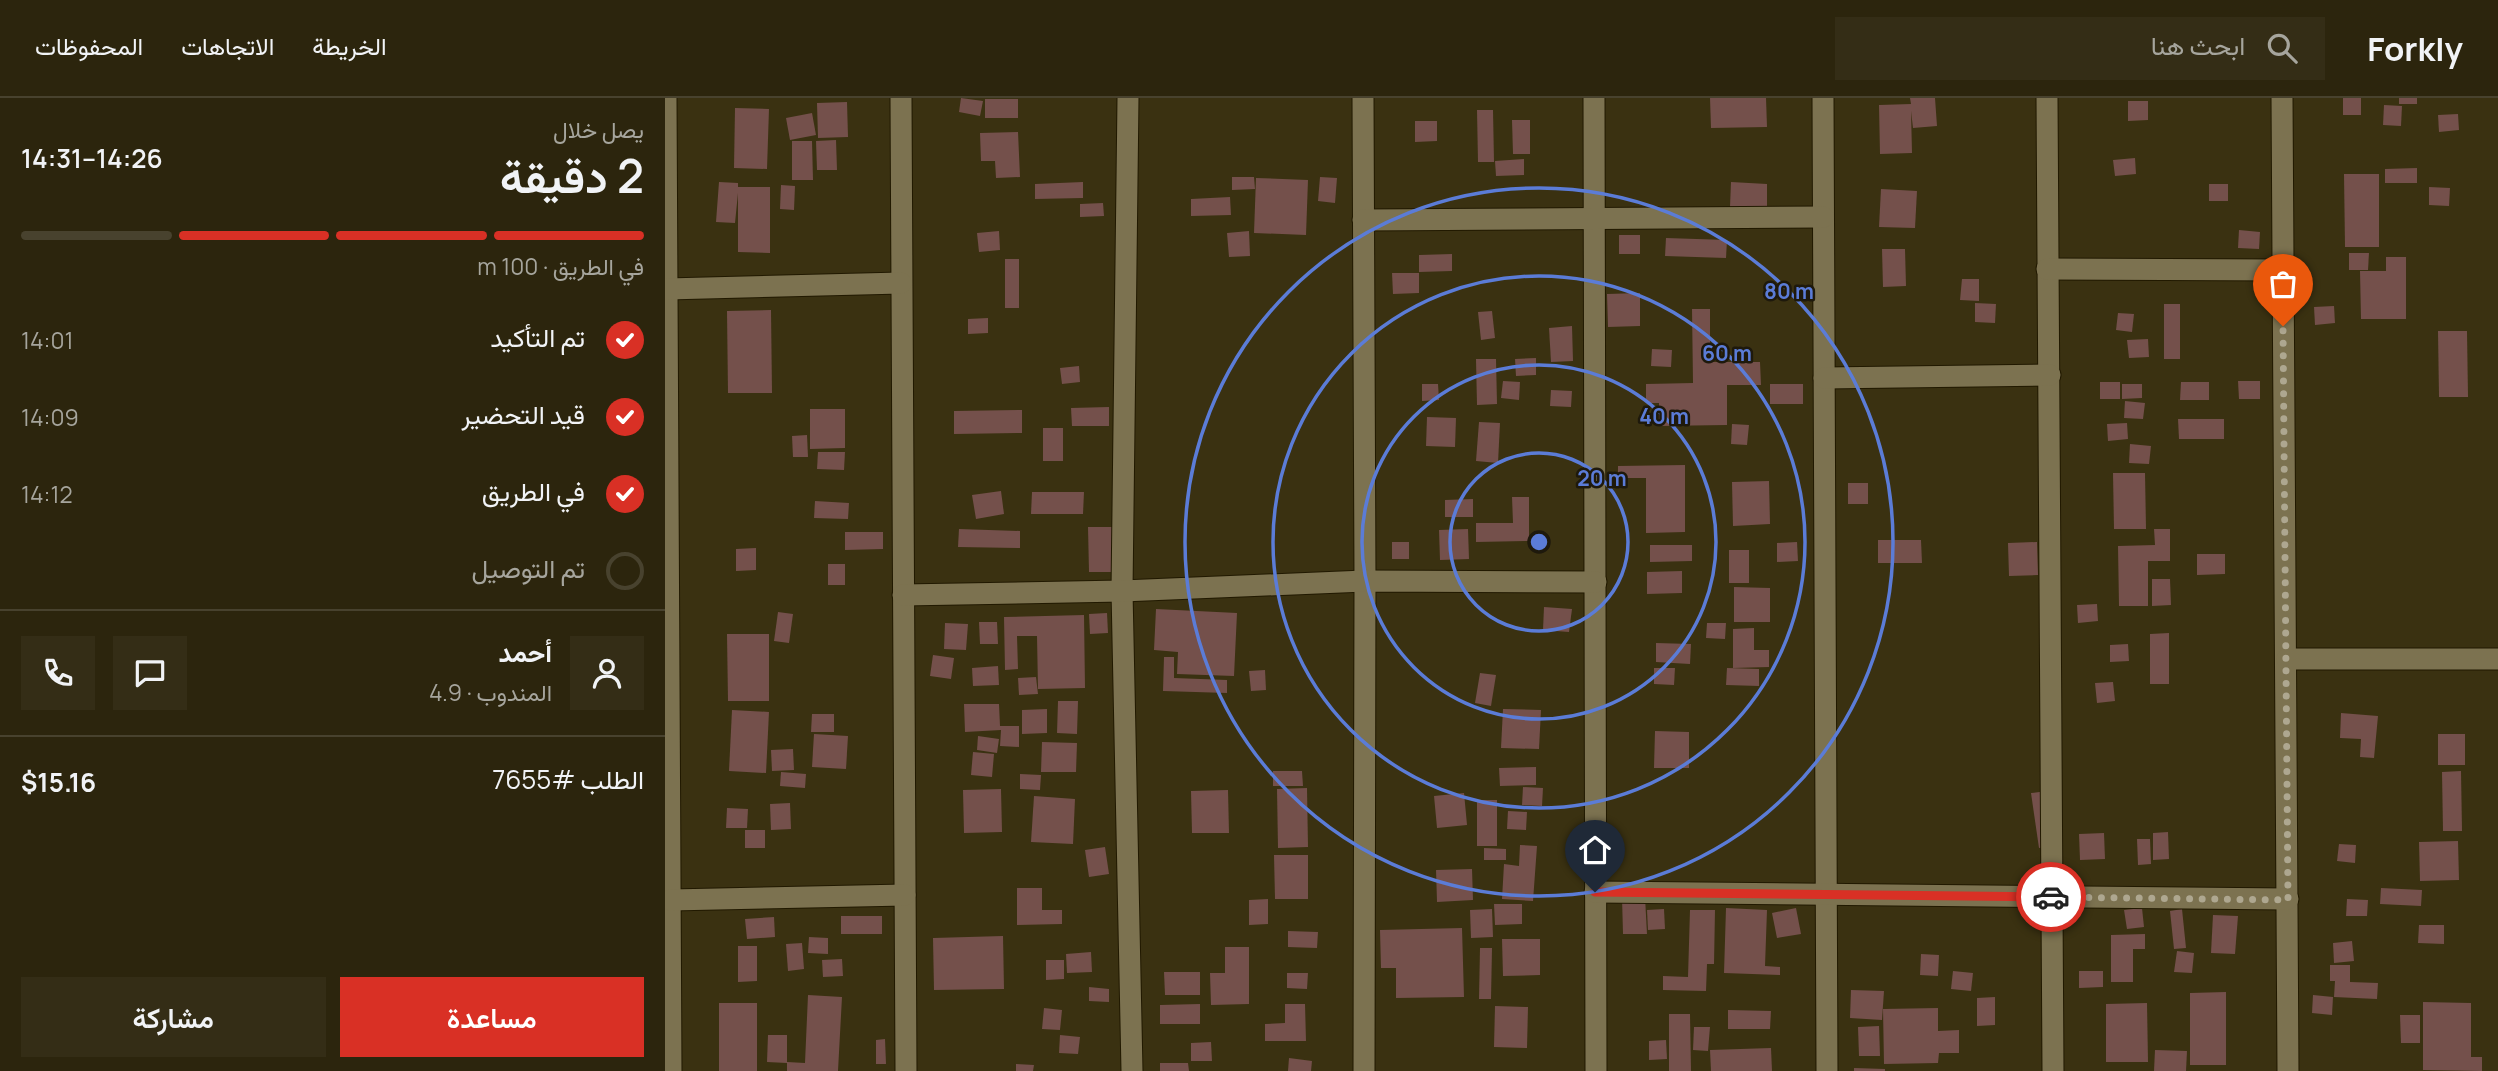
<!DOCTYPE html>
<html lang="ar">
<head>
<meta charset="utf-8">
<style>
	body { margin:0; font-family:Manrope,Vazirmatn,sans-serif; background:#342d16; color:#f1f3f6; direction:rtl; height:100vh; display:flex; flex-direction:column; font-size:26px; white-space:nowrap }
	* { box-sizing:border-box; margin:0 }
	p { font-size:23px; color:#a6a59d }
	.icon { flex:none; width:38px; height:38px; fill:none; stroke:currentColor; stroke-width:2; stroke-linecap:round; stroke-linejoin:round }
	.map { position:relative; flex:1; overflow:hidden; direction:ltr }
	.panel { display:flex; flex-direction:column; background:#2c250d; width:665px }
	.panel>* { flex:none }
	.pin { position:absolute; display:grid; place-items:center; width:60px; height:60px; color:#fff; margin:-72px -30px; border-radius:50% 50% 50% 0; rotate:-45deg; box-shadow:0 0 7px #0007 }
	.pin .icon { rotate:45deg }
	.courier { position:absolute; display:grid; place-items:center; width:70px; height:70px; margin:-35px; border:5px solid #d93025; border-radius:50%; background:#fff; color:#222; box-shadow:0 2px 9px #0007 }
	.headline em { font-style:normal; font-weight:600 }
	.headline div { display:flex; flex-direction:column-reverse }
	.headline { display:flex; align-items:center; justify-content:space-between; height:119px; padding:0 21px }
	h1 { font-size:46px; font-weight:600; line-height:52px }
	.bar { display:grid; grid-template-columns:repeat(4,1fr); gap:10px 7px; align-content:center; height:84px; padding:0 21px }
	.bar i { height:9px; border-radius:5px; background:#48422e }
	.bar .selected { background:#d93025 }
	.bar p { grid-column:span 4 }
	.line { display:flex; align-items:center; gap:18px; padding:0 21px; border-top:2px solid #48422e }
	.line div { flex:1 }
	.round { display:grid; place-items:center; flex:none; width:74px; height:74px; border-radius:0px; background:#342d16 }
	ol { padding:0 21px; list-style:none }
	li { display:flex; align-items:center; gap:21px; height:77px }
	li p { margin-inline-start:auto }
	li .icon { padding:7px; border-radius:50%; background:#d93025; color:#fff; stroke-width:4 }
	li:last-child { color:#a6a59d }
	li i { width:38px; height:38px; border:4px solid #48422e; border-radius:50% }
	.action { display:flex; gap:14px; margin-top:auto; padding:14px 21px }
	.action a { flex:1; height:80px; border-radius:0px; background:#d93025; color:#fff; font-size:28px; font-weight:600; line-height:80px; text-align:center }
	.action a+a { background:#342d16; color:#f1f3f6 }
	header { display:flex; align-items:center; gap:42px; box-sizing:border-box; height:98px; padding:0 35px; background:#2c250d; border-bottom:2px solid #48422e }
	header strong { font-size:33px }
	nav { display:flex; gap:38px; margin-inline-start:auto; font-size:24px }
	.search { width:490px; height:63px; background:#342d16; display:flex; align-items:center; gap:18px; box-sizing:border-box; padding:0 24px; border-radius:0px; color:#a6a59d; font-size:26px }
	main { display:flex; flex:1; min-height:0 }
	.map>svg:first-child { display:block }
	.building { fill:#74504b }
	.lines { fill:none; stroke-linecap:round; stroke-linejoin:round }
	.street-casing { stroke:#211900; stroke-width:23 }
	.street { stroke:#7c7250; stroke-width:21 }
	.done { stroke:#aea790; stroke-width:7; stroke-dasharray:0 12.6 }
	.route { stroke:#d93025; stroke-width:9 }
	.ring { fill:none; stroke:#5b7cd7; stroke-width:3.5 }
	.centre { fill:#5b7cd7; stroke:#1e190c; stroke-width:3.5 }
	.ring-label { font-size:21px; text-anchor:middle; font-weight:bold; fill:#5b7cd7; stroke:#1e190c; stroke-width:5; stroke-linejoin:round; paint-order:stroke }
</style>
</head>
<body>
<header>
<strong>Forkly</strong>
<div class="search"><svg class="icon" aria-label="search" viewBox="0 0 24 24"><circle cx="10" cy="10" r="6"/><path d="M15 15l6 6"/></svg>ابحث هنا</div>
<nav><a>الخريطة</a><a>الاتجاهات</a><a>المحفوظات</a></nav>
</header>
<main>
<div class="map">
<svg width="1833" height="973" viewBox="0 0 1833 973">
	<rect width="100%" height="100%" fill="#3a3111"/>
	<g class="building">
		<path d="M296,0L318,3L315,18L294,14Z"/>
		<path d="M1045,0H1101L1102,29L1046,30Z"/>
		<path d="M1245,0H1270L1272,28L1248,30L1246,13L1247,55L1215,56L1214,7L1246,6Z"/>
		<rect x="1678" y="0" width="18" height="17"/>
		<rect x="1734" y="0" width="18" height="6"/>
		<rect x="320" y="1" width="33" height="19"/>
		<path d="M1463,3H1483V22L1463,23Z"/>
		<path d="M182,4L183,39L153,40L152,5Z"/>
		<path d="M1719,7L1737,8L1736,28L1718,27Z"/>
		<path d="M70,10L104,11L102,71L69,70Z"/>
		<path d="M812,12H828L829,64H813Z"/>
		<path d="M147,15L151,37L125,42L121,20Z"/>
		<path d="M1793,16L1794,32L1774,34L1773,17Z"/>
		<path d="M847,22H865V56H848Z"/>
		<path d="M750,23H772V43L750,44Z"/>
		<path d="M353,34L355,79L331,80L330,63H316L315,35Z"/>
		<path d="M171,42L172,72H152L151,43Z"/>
		<path d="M127,43H147L148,82H127Z"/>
		<path d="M1470,60L1471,76L1450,78L1448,62Z"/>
		<path d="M859,61V77L831,78L830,63Z"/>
		<path d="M1752,70V85H1720V71Z"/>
		<path d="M1679,76H1714V149H1680Z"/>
		<path d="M567,79H589L590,91L567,92Z"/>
		<path d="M655,79L672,80L670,105L653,103Z"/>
		<path d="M591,80L643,82L641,137L589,135Z"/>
		<path d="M54,84L73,85V89H105V155L73,154V95L70,125L51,124Z"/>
		<path d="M418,84V100L370,101V86Z"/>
		<path d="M1066,84L1102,86V110L1065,109Z"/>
		<rect x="1544" y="86" width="19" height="17"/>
		<path d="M116,87L130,88L129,112L115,111Z"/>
		<path d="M1764,89L1785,90L1784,108L1764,107Z"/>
		<path d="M1216,91L1252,93L1250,130L1214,129Z"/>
		<path d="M565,99L566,117L526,118V101Z"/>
		<path d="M438,105L439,118L415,119V106Z"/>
		<path d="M1574,132L1595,134L1594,151L1573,150Z"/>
		<path d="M334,133L335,152L314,154L312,135Z"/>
		<path d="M584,133L585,158L564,159L562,135Z"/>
		<rect x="954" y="137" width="21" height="19"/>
		<path d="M1001,140L1062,142L1061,160L1000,158Z"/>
		<path d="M1217,151H1240L1241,188L1218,189Z"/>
		<path d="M1684,155H1704L1703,172H1684Z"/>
		<path d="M787,156V173L754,174V157Z"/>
		<path d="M1721,159H1741V221H1696L1695,173H1721Z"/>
		<rect x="340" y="161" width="14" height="49"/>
		<path d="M727,175H754V195L728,196Z"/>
		<path d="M1297,181H1314V203L1295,202Z"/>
		<path d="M975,195V228L943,229L942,196Z"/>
		<path d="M1310,205L1331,206L1330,225L1310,224Z"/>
		<rect x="1499" y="206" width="16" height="55"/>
		<path d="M1669,208L1670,225L1650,227L1649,209Z"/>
		<path d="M1027,211H1045V264H1095L1096,287H1062V327L994,328V305H981V286L1028,285Z"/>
		<path d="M106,212L107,295H63L62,213Z"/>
		<path d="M827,213L830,240L816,242L813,214Z"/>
		<path d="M1453,215L1469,216L1467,234L1451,232Z"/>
		<path d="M323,220V235L303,236V221Z"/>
		<path d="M907,228L908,263L886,264L884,230Z"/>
		<path d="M1773,233H1802L1803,299H1774Z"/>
		<path d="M1483,241L1484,259L1464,260L1462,242Z"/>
		<path d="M987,251L1007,252L1006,269L986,268Z"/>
		<path d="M871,260V277L851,278L850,261Z"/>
		<path d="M811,261H831L832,306L812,307Z"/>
		<path d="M414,268L415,284L397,286L395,270Z"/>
		<path d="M838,283L855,284L854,302L836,300Z"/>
		<path d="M1573,283H1595V301H1574Z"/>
		<rect x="1435" y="284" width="20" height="17"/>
		<path d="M1516,284H1544V302H1515Z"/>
		<path d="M757,286H773L774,302L757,303Z"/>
		<rect x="1105" y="286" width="33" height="20"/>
		<path d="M1457,286H1477V300L1457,301Z"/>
		<path d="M886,292L907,293L906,309L885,308Z"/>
		<path d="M1460,303L1480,305L1478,321L1459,320Z"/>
		<path d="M444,309V328H407L406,310Z"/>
		<path d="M145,311H180V350L145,351Z"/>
		<path d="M357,312V335L289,336V313Z"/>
		<path d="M762,319L791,320L790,349L761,348Z"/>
		<path d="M1513,321H1559V341H1514Z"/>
		<path d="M814,324L835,325L833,365L811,363Z"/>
		<path d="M1462,325L1463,341L1443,343L1442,326Z"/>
		<path d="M1067,326L1084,327L1082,347L1066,346Z"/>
		<rect x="378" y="330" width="20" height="33"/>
		<path d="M142,337L143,359H128L127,338Z"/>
		<path d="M1465,346L1486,348L1484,366L1464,365Z"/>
		<path d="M153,354H180L179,372L152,371Z"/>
		<path d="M1020,367V434L981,435V380H953V368Z"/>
		<path d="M1448,375H1480L1481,431H1449Z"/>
		<path d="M1104,383L1105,426L1068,428L1067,384Z"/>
		<rect x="1183" y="385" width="20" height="21"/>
		<path d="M336,393L339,416L311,421L307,397Z"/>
		<path d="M367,394H419L418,416H366Z"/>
		<path d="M847,399H864V443L811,444V425H848Z"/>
		<path d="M808,401V419H780V402Z"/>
		<path d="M150,403L184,405L183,421L149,420Z"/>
		<path d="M423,429H459V474H424Z"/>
		<path d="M294,431L355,433V450L293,449Z"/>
		<path d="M803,431L804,461L775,462L774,432Z"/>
		<path d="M1489,431H1505V463H1483V508H1454L1453,448L1490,447Z"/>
		<path d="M180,434H218V451L180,452Z"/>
		<path d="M1213,442H1256L1257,465H1213Z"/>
		<rect x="727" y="444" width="17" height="17"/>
		<path d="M1132,444L1133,463L1112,464V445Z"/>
		<path d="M1372,444L1373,477L1344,478L1343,445Z"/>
		<path d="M985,447H1027V463L985,464Z"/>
		<path d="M91,450V472L71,473V451Z"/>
		<rect x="1064" y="452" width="20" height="33"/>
		<path d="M1532,456H1560V476L1532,477Z"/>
		<rect x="163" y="466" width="17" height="21"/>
		<path d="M1017,473V495L982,496V474Z"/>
		<path d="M1487,481H1505L1506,507L1487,508Z"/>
		<path d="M1069,489L1105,490V524H1069Z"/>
		<path d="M1432,506L1433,523L1413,525L1412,507Z"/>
		<path d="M879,509L907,511L904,534L878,532Z"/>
		<path d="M491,511L572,515L569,578L512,576L513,554L489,552Z"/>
		<path d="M113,514L128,516L124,545L109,543Z"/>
		<path d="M442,515L443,535L425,536L424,516Z"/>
		<path d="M419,517L420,590L373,591L372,538H352L353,571L340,572L339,519Z"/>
		<path d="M314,524H332L333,546H315Z"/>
		<path d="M280,525L303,526L301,552L279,551Z"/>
		<path d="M1042,525H1061L1060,541L1041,540Z"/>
		<path d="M1089,530V552H1104V569L1068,570V531Z"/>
		<path d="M1504,535V586H1485V536Z"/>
		<path d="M62,536H104V603H63Z"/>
		<path d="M991,545L1026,546L1025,566L991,564Z"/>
		<path d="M1463,546L1464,563L1445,564V547Z"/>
		<path d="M268,557L289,560L286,581L265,578Z"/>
		<path d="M499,559H509V580L562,582V595L498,593Z"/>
		<path d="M333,568L334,587L308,588L307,570Z"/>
		<path d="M989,570H1010L1009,587L989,586Z"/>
		<path d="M1062,570L1094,571V588L1061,587Z"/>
		<path d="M600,572L601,592L586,593L584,573Z"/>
		<path d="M815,575L831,577L826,608L810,605Z"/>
		<path d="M371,579L373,596L354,597L353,580Z"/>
		<path d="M1448,584L1450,603L1432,605L1430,585Z"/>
		<path d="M393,603H413L412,636L392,635Z"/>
		<path d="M299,606H334L335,628H354V649L335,648L336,632L300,634Z"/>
		<path d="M382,611V635L357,636V612Z"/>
		<path d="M838,611L876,612L874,651L836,650Z"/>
		<path d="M67,612L104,614L101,675L64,673Z"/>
		<path d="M1676,615L1713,618L1709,660L1695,659L1696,641L1675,640Z"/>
		<path d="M147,616H169V634H146Z"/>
		<path d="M990,633L1024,634V670H989Z"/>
		<path d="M149,636L183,638L181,671L147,669Z"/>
		<rect x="1773" y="636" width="27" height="31"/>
		<path d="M313,638L334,641L332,655L312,652Z"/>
		<path d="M377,644L412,645L411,674H376Z"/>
		<path d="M128,651L129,672L107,673L106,652Z"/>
		<path d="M308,654L329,656L327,679L306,677Z"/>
		<path d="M871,669V687L835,688L834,670Z"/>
		<path d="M608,673H637L638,688H608Z"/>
		<path d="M1796,673L1797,733H1778L1777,674Z"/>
		<path d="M116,674L141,676L140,690L115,688Z"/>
		<path d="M355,676L376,677L375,692L355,691Z"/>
		<path d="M858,689L878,690L877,708L857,707Z"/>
		<path d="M642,690L643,749L613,750L612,691Z"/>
		<path d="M336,691L337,734L299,735L298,692Z"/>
		<path d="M563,692L564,735H527L526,693Z"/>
		<path d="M1382,693L1390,748L1374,750L1366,695Z"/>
		<path d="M799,695L802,727L772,730L769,698Z"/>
		<path d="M369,698L410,701L408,746L366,744Z"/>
		<rect x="812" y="702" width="20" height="46"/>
		<path d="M125,705L126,731L106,732L105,706Z"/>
		<path d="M62,710L83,711L82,730H61Z"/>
		<path d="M843,713L862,714L861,732L842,731Z"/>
		<rect x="80" y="732" width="20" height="18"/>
		<path d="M1503,734L1504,761L1488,762V735Z"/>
		<path d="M1439,735L1440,761L1415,762L1414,736Z"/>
		<path d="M1472,741H1485L1486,766L1473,767Z"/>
		<path d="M1793,743L1794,782L1755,783L1754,744Z"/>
		<path d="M1674,746L1691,747L1690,765L1672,763Z"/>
		<path d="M855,747L872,748L868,803L837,801L839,766L854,768Z"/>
		<path d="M440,749L444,776L424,779L420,752Z"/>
		<path d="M819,750L841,751V762H819Z"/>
		<path d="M609,757H643V801H610Z"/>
		<path d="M807,771L808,802L772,804L771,772Z"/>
		<path d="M352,790H377V812H397V826L352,827Z"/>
		<path d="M1716,790L1757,792L1756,808L1715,806Z"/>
		<path d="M957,799H980L982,836H958Z"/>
		<path d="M603,801V826L584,827V802Z"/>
		<path d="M1682,801L1703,802L1702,818H1681Z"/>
		<path d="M829,806H857V826L830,827Z"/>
		<path d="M1061,810L1102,812L1100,868L1115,869V877L1059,875Z"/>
		<path d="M1131,810L1136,836L1112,840L1107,815Z"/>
		<path d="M1477,810L1479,829L1462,831L1459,812Z"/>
		<path d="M827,811L828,839L806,840L805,812Z"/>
		<path d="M999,811L1000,831L983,832L982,812Z"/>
		<path d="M1517,811L1521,850L1509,851L1505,813Z"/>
		<path d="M1025,812H1050L1049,866H1042L1041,893L998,892V878L1023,879Z"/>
		<path d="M1548,817L1573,818L1570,856L1546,855Z"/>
		<rect x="176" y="818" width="41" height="18"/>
		<path d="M109,819L110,839L82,841L80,821Z"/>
		<path d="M1754,827H1779V846L1753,845Z"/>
		<path d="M797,830L799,899L731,900V870H716L715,832Z"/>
		<path d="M623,833L653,834L652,850L623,849Z"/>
		<path d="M1480,836V851H1468V884H1446V837Z"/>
		<path d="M338,838L339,891L269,892L268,840Z"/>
		<path d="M144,839L163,840V856L143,855Z"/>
		<path d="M837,841H875V877L838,878Z"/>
		<path d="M1687,843L1689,863L1669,865L1668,845Z"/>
		<path d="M137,845L139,871L123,873L121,846Z"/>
		<path d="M73,848H92V883L73,884Z"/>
		<path d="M560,849H584V906L546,907L545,875H560Z"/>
		<path d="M815,850H827L826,901H814Z"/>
		<path d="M1512,853L1529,855L1527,875L1509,874Z"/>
		<path d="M426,854L427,874L402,875L401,856Z"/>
		<path d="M1256,856L1274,857L1273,878L1255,877Z"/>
		<path d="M177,861L178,878L158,879L157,862Z"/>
		<path d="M381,862H399V881L381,882Z"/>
		<path d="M1665,867H1685V884L1713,885L1712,901L1669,899L1670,883H1665Z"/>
		<path d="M1288,873L1308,875L1306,893L1286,891Z"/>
		<path d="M1414,873H1438V889L1414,890Z"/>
		<path d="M499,874H535V897H500Z"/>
		<path d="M622,875H643L642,891L622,890Z"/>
		<path d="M424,889L444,891V904L424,903Z"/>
		<path d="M1186,892L1219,893L1217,922L1185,920Z"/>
		<path d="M1561,894V967H1525V895Z"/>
		<path d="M143,897L177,899L173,973H122V964L140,965Z"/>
		<path d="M1648,897L1668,899L1667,917L1647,915Z"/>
		<path d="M1330,899V927L1312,928V900Z"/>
		<path d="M1758,904L1806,905V959H1817V973L1758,972Z"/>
		<rect x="54" y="905" width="38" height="68"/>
		<path d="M1482,905L1483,964H1441V906Z"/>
		<path d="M535,906V926H495V907Z"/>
		<path d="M620,906H640L641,943H600V926L620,925Z"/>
		<path d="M830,908L863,909L862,950L829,949Z"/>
		<path d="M379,910L397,912L395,932L377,931Z"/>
		<path d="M1273,910V933L1294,932V955H1274L1273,965L1219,966L1218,911Z"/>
		<path d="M1063,912L1106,913L1105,931H1063Z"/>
		<path d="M1004,916H1025L1026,973H1004Z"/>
		<path d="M1735,917H1755V945H1736Z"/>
		<path d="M1214,928L1215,958H1194L1193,929Z"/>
		<path d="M1029,929H1045L1043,953L1028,952Z"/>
		<path d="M103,937H122V965L102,964Z"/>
		<path d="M395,937L415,939L413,956L394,955Z"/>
		<path d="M220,941L221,966H211V942Z"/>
		<path d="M1001,942L1002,961L984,962V943Z"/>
		<path d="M546,944L547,963H526V945Z"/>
		<path d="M1106,950L1107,973H1046L1045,952Z"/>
		<path d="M1490,952L1522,953L1521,973H1489Z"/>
		<path d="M624,960L647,963L646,973H623Z"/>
		<path d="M495,965H523L524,973H495Z"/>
		<path d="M351,966L369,967L368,973H351Z"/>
		<path d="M1189,970L1220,971V973H1189Z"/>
	</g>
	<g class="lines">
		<g class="street-casing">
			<g id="street">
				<path d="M1,0L6,973"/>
				<path d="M236,0L241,973"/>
				<path d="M463,0L457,493L467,973"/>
				<path d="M698,0L700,483L699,973"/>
				<path d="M929,0L931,973"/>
				<path d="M1158,0L1162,973"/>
				<path d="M1382,0L1388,973"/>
				<path d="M1617,0L1623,973"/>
				<path d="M698,122L1158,119"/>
				<path d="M1382,171L1618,172"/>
				<path d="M2,191L236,185"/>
				<path d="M1159,280L1385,277"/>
				<path d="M238,497L457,493L700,483L931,484"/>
				<path d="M1622,561H1833"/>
				<path d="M930,794L1623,801"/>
				<path d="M6,802L240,797"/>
			</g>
		</g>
		<use href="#street" class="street"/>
	</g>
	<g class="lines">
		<path class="done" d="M1386,799L1623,802L1618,228"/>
		<path class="route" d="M930,794L1386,799"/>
	</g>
	<g class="ring">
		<circle cx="874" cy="444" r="89"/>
		<circle cx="874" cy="444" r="177"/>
		<circle cx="874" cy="444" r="266"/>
		<circle cx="874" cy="444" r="354"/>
	</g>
	<circle cx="874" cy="444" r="10" class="centre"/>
	<g class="ring-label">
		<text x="1124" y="201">80 m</text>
		<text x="1062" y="263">60 m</text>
		<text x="999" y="326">40 m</text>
		<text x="937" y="388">20 m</text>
	</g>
</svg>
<div class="pin" style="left:1618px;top:228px;background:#ea580c"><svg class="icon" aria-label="bag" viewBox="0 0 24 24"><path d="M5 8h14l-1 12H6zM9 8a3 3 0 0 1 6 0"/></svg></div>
<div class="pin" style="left:930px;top:794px;background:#1f2937"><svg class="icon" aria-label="home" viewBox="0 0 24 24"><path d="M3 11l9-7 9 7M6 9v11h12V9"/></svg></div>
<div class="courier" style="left:1386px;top:799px"><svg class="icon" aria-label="car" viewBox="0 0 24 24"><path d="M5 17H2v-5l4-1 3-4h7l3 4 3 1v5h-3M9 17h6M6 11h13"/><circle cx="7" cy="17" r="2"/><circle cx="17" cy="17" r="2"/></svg></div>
</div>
<section class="panel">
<div class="headline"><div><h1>2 دقيقة</h1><p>يصل خلال</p></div><em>14:26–14:31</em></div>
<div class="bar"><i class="selected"></i><i class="selected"></i><i class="selected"></i><i></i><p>في الطريق · 100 m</p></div>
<ol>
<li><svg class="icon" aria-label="check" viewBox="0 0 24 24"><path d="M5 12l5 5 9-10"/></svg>تم التأكيد<p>14:01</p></li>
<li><svg class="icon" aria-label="check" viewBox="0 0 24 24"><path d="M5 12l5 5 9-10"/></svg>قيد التحضير<p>14:09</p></li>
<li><svg class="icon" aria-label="check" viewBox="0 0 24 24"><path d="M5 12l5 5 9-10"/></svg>في الطريق<p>14:12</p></li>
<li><i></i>تم التوصيل</li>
</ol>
<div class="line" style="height:126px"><a class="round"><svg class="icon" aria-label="person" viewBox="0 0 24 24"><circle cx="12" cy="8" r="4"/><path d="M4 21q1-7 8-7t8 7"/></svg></a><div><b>أحمد</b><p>المندوب · 4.9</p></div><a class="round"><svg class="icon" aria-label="chat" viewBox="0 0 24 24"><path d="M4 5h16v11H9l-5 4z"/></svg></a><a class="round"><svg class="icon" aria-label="phone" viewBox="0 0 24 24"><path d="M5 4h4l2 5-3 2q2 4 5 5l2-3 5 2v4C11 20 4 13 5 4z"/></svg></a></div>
<div class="line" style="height:91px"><div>الطلب #7655</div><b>$15.16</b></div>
<div class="action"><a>مساعدة</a><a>مشاركة</a></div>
</section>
</main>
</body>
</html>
